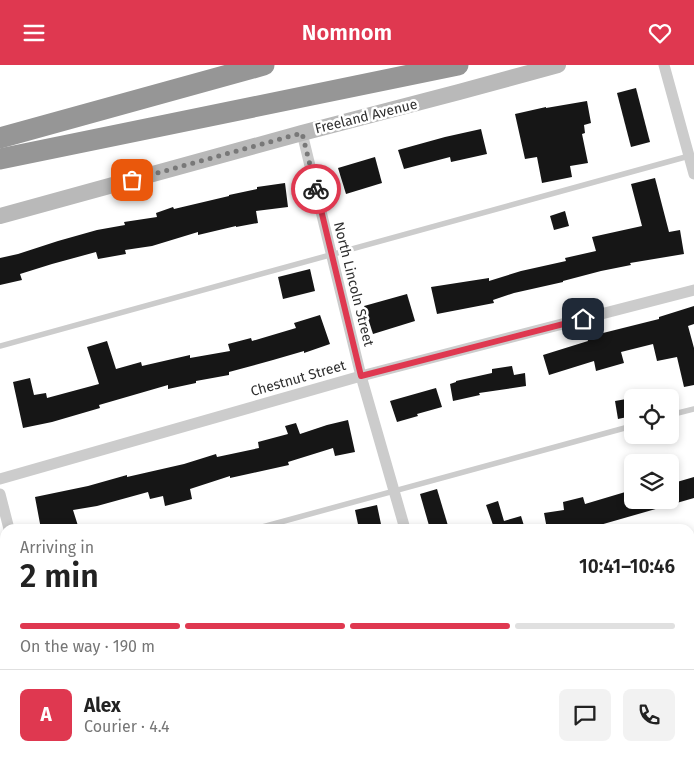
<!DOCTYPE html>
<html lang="en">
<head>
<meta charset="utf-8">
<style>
	body { margin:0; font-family:"Fira Sans",sans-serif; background:#f2f2f2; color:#222; height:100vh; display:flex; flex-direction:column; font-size:19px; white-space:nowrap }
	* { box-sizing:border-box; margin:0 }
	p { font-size:16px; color:#767676 }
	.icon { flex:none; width:28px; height:28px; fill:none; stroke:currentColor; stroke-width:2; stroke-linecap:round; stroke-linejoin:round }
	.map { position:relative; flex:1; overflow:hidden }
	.drawer { position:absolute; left:0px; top:459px; width:695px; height:246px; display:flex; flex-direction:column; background:#fff; border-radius:15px 15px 0 0; box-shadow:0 2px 8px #0003 }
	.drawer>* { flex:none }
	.tools { position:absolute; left:624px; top:324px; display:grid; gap:10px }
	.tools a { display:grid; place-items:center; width:55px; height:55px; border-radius:8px; background:#fff; box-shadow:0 2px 8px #0003; font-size:25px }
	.pin { position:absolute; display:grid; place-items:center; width:42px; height:42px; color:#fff; margin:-21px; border-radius:10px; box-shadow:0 2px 8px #0006 }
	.courier { position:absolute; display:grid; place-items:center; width:50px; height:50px; margin:-25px; border:4px solid #df3850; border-radius:50%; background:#fff; color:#222; box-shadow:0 1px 6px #0007 }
	.overview em { font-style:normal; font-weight:600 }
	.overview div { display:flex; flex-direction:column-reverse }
	.overview { display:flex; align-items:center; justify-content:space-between; height:85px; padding:0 20px }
	h1 { font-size:32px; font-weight:600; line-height:38px }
	.bar { display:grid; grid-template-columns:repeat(4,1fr); gap:8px 5px; align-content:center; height:60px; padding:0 20px }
	.bar i { height:6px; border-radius:4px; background:#e0e0e0 }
	.bar .active { background:#df3850 }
	.bar p { grid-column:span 4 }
	.line { display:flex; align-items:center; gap:12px; padding:0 20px; border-top:1px solid #e0e0e0 }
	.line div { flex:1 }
	.round { display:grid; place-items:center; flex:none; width:52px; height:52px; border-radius:8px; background:#f2f2f2 }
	header { display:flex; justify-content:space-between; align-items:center; height:65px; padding:0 20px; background:#df3850; color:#fff; font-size:22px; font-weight:600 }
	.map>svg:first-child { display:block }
	.building { fill:#161616 }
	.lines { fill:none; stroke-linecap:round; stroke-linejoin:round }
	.service { stroke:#ccc; stroke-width:5.5 }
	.minor { stroke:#ccc; stroke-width:11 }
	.secondary { stroke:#b9b9b9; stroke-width:16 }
	.motorway { stroke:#969696; stroke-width:21 }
	.done { stroke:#787878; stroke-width:5; stroke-dasharray:0 9 }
	.route { stroke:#df3850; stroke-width:6 }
	.labels { text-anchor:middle; stroke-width:5; stroke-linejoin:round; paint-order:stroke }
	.street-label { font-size:14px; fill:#2f2f2f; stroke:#fff }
</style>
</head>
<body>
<header><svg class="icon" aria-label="menu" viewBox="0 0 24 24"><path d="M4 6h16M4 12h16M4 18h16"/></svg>Nomnom<svg class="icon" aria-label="heart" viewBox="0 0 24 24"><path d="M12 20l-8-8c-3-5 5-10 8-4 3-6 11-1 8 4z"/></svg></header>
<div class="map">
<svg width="694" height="704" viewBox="0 0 694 704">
	<rect width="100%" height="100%" fill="#fff"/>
	<g class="building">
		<path d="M636,23L650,77L631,82L617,28Z"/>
		<path d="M587,36L591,58L584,60L585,68L582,69L588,98L570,101L572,112L542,118L537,92L525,94L515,49L546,42V43Z"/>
		<path d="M481,64L487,89L451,97L450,92L404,104L398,85L445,72Z"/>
		<path d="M375,92L382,118L346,129L338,103Z"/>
		<path d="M655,113L669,167L680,165L684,189L630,198L631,200L601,206L563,216V217L514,228L493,235L494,238L437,249L431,222L489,213V216L521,206L566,196L565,193L596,186L592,172L642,161L631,119Z"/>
		<path d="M285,118L288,142L256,146L258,158L236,162V161L198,170V167L152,181L125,185L126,189L98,194L96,187L52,199L20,209L22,215L0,220V193L18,189L58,176L97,165L125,160L124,157L157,152L156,148L173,142L174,144L229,131V130L257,124V122Z"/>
		<path d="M565,146L569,161L554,165L550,151Z"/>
		<path d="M310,204L315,226L283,234L278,212Z"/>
		<path d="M407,229L415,256L373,269L364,241Z"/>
		<path d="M694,241V259L688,261L694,283V320L684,322L677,292L657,296L653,279L621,287L624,298L596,306L594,296L549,310L543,290L588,276L587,272L659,254V252Z"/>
		<path d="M320,250L330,279L304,288V286L273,295L229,307V310L196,316V318L168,324V320L99,340L100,343L52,357L23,363L13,317L30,313L34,330L46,328L47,333L99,319L87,282L107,276L116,304L141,297L142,301L190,290V293L230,286L228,279L251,273L252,276L296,263L294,258Z"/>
		<path d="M512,301L514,310L525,308L526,321L479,328L480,330L453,336L450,319L456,317V316L492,308V304Z"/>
		<path d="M436,323L442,342L417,349L418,351L397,357L390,336Z"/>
		<path d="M632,333V351L618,354L615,336Z"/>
		<path d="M348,355L355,387L335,391L333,383L288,397L289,400L230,413V411L190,424L192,434L165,441L163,431L150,434L148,427L97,441L73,445L79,464H41L35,432L88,421L127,410V412L184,399L216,389L217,392L259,383L258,377L288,369L285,361L296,358L300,369L327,360Z"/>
		<path d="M694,412V433L586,464H569L568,460L547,464L544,448L564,445L563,437L583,432L585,439L632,425V435H670V419Z"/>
		<path d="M437,424L449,464H430L420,429Z"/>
		<path d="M498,436L504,456L521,451L525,464H489V461L493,460L486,440Z"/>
		<path d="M377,440L382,464H359L355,445Z"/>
	</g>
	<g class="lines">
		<g class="service">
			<path d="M0,281L689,91"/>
			<path d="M670,350L694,344"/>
			<path d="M255,464L632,361"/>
			<path d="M0,534L5,532"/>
			<path d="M690,596L694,595"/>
			<path d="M299,704L314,700"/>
		</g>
		<g class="minor">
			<path d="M664,0L694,109"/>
			<path d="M302,68L361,311L405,464"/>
			<path d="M0,414L361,311L694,225"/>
			<path d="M0,429L9,464"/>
			<path d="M690,475L694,474"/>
			<path d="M0,661L5,660"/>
			<path d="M73,700L74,704"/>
			<path d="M465,700L466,704"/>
		</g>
		<path class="secondary" d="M0,151L302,68L459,27L558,0"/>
		<g class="motorway">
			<path d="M0,73L264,0"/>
			<path d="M0,94L458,0"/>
		</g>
	</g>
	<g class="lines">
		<path class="done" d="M132,115L302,68L316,124"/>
		<path class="route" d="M316,124L361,311L583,254"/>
	</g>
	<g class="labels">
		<g class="street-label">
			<text transform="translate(366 51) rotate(-14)" y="5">Freeland Avenue</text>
			<text transform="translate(354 219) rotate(76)" y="5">North Lincoln Street</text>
			<text transform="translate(298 313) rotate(-16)" y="5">Chestnut Street</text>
		</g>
	</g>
</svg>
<div class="tools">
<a><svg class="icon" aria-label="locate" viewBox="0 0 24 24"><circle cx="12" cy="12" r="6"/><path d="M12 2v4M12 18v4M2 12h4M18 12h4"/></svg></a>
<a><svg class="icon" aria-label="layers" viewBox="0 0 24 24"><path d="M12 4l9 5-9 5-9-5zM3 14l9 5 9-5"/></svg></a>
</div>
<div class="pin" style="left:132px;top:115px;background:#ea580c"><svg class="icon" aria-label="bag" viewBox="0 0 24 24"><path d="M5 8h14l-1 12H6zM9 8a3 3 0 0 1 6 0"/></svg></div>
<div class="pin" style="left:583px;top:254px;background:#1f2937"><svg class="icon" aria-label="home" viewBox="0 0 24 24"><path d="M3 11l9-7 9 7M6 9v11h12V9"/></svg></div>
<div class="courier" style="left:316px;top:124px"><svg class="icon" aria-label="bike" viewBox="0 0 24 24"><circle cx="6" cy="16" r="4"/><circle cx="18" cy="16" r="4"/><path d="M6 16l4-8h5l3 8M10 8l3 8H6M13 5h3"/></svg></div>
<section class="drawer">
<div class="overview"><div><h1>2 min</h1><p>Arriving in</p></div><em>10:41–10:46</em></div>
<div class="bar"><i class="active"></i><i class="active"></i><i class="active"></i><i></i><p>On the way · 190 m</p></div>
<div class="line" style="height:90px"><b class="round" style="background:#df3850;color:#fff">A</b><div><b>Alex</b><p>Courier · 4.4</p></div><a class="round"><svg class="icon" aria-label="chat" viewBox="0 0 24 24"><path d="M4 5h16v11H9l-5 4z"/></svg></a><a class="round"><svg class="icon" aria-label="phone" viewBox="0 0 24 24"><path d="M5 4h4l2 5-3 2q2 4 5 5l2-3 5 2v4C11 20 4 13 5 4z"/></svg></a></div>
</section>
</div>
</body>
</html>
